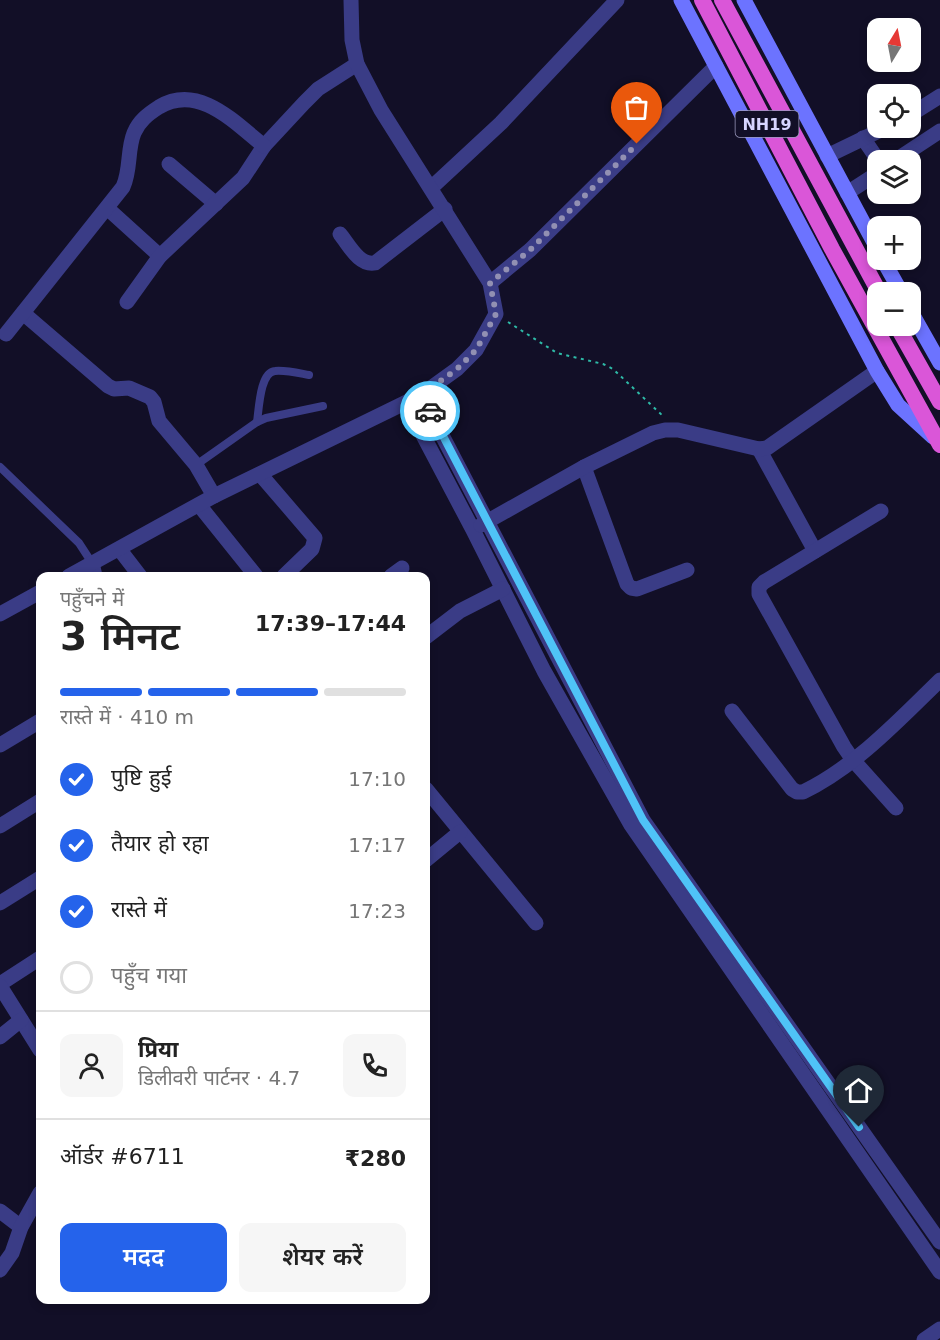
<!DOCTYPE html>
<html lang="hi">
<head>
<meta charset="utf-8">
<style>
	body { margin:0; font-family:"DejaVu Sans","Noto Sans Devanagari",sans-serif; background:#f6f6f6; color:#222; height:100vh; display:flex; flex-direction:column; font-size:22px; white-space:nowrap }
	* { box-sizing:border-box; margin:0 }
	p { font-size:20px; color:#767676 }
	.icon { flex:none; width:33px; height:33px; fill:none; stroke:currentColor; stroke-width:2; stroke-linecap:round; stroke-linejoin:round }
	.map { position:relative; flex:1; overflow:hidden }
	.sheet { position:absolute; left:36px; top:572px; width:394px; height:732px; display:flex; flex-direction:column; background:#fff; border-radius:12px; box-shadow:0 3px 9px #0003 }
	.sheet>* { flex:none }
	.needle { width:39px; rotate:10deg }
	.fabs { position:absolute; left:867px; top:18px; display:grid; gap:12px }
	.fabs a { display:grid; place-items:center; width:54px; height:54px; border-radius:12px; background:#fff; box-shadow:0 3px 9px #0003; font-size:30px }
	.pin { position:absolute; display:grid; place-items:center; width:51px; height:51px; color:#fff; margin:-62px -26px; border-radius:50% 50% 50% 0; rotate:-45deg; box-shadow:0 0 6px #0007 }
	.pin .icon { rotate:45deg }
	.courier { position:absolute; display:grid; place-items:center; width:60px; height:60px; margin:-30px; border:4px solid #4fc3f7; border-radius:50%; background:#fff; color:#222; box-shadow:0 2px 8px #0007 }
	.headline em { font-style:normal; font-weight:600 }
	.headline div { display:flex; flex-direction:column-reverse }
	.headline { display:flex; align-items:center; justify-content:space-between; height:102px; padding:0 24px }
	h1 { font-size:39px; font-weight:600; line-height:45px }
	.bar { display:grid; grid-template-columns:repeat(4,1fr); gap:9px 6px; align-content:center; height:72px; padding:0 24px }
	.bar i { height:8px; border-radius:4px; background:#e0e0e0 }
	.bar .on { background:#2563eb }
	.bar p { grid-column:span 4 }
	.line { display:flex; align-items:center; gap:15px; padding:0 24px; border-top:2px solid #e0e0e0 }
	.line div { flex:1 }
	.round { display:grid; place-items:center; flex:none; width:63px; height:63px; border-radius:12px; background:#f6f6f6 }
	ol { padding:0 24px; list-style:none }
	li { display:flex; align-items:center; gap:18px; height:66px }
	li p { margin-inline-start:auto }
	li .icon { padding:6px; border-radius:50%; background:#2563eb; color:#fff; stroke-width:4 }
	li:last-child { color:#767676 }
	li i { width:33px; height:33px; border:3px solid #e0e0e0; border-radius:50% }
	.cta { display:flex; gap:12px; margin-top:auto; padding:12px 24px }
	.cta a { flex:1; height:69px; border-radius:12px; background:#2563eb; color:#fff; font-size:24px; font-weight:600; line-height:69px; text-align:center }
	.cta a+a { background:#f6f6f6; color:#222 }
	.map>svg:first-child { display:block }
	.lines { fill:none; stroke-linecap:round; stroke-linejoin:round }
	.path { stroke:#2ebaa7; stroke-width:2; stroke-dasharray:3 4.5; stroke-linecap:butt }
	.service { stroke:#3a3c86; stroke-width:8 }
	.minor { stroke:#3a3c86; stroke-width:15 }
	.tertiary { stroke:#3a3c86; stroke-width:15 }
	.secondary { stroke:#6c73ff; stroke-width:15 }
	.trunk { stroke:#da56d8; stroke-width:16 }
	.done { stroke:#9290b3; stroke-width:6; stroke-dasharray:0 10.8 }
	.route { stroke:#4fc3f7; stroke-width:8 }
	.labels { text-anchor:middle; stroke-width:4.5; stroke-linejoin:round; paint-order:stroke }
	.shield { fill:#120f27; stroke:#9c9abe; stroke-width:1.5 }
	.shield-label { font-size:16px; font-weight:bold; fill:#d7d5ff }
</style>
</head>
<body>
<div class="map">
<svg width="940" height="1340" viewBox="0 0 940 1340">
	<rect width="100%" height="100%" fill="#120f27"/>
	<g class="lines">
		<path class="path" d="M508,322L557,353L603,364L613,369L664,417"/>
		<g class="service">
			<path d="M257,422C259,409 260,372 275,371C286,370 298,373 309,375"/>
			<path d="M196,465L257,422L266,418L323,406"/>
			<path d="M0,467L79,543L92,563"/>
		</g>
		<g class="minor">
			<path d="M169,164L216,204"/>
			<path d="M431,188L501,123L617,0"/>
			<path d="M107,208L160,256"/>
			<path d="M340,234C349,245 359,266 375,263L445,209"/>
			<path d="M490,283L530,250L716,66"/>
			<path d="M127,302L160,256L243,178L264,146L304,103L318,89L357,64"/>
			<path d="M23,313L108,386L114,389L129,388L150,397L154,402L159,421L196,465L214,496"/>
			<path d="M6,334L123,187C131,170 127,150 134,133C139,121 148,114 159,107C199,83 235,123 264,146"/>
			<path d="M421,395L643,820L940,1242"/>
			<path d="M406,403L473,530L544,671L631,825L940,1272"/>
			<path d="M759,449L815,551"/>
			<path d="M584,467L627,584L631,588L637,589L687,570"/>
			<path d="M260,474L315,538L312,549L284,576"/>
			<path d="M199,505L256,576"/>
			<path d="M881,511L764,582L759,587V594L844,747L853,760L896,808"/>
			<path d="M481,525L584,467L653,433L665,430H678L759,449L767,448L877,371"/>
			<path d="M120,550L140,576"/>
			<path d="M92,563L95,576"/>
			<path d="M391,576L402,568"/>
			<path d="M426,637L460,611L503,589"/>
			<path d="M732,711L792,789L797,792H803C855,767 899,720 940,680"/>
			<path d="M0,745L40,721"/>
			<path d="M426,789L536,923"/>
			<path d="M0,826L40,801"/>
			<path d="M426,860L460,832"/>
			<path d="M0,903L40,878"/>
			<path d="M0,984L40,958"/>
			<path d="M0,986L40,1050"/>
			<path d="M0,1037L21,1020"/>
			<path d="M0,1211L21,1227"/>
			<path d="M0,1270L12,1253L21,1227L40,1193"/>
			<path d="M924,1340L940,1329"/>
		</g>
		<g class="tertiary">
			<path d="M910,115L940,96"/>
			<path d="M863,138L878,160"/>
			<path d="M827,156L885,128"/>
			<path d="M896,160L940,131"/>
			<path d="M847,193L878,173"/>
			<path d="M69,576L214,496L421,395L457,369L476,350L496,314L490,283L381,110L357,64L352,40L351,0"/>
			<path d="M0,614L40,592"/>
		</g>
		<g class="secondary">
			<path d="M681,0L877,371L898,405L933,437"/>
			<path d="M744,0L878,250"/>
			<path d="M883,260L901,292"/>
			<path d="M910,310L940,363"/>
		</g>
		<g class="trunk">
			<path d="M702,0L832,249L940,445"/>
			<path d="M722,0L879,292"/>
			<path d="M897,326L940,402"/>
		</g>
	</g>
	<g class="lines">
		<path class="done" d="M430,411L421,395L457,369L476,350L496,314L490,283L530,250L637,144"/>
		<path class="route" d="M430,411L643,820L859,1127"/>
	</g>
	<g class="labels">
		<rect class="shield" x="735.5" y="111" width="63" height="26" rx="4.5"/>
		<g class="shield-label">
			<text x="767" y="130">NH19</text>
		</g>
	</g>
</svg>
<div class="fabs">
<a><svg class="needle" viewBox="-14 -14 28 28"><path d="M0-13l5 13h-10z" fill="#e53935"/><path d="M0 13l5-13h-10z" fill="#767676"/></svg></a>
<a><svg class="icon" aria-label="locate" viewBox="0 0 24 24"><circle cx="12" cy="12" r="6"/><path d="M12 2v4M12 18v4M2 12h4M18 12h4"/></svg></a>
<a><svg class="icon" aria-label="layers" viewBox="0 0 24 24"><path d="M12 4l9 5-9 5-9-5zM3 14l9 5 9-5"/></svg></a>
<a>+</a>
<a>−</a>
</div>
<div class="pin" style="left:637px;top:144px;background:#ea580c"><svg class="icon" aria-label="bag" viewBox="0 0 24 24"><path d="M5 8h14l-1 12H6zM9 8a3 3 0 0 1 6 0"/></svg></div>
<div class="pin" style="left:859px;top:1127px;background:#1f2937"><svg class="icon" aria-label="home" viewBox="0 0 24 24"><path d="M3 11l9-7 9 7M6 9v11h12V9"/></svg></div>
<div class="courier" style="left:430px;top:411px"><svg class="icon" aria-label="car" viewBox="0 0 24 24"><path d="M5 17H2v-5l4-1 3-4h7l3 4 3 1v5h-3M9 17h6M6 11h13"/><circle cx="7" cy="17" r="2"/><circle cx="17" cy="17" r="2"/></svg></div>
<section class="sheet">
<div class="headline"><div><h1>3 मिनट</h1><p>पहुँचने में</p></div><em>17:39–17:44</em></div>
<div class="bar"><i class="on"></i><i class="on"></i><i class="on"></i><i></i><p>रास्ते में · 410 m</p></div>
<ol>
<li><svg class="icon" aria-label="check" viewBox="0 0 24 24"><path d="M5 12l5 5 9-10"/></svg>पुष्टि हुई<p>17:10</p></li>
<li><svg class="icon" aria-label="check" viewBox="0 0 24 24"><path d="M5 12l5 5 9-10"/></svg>तैयार हो रहा<p>17:17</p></li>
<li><svg class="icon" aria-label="check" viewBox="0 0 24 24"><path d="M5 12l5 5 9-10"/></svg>रास्ते में<p>17:23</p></li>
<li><i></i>पहुँच गया</li>
</ol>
<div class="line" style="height:108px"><a class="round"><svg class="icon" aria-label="person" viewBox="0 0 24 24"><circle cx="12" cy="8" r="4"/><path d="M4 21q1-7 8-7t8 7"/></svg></a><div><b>प्रिया</b><p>डिलीवरी पार्टनर · 4.7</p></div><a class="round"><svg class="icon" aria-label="phone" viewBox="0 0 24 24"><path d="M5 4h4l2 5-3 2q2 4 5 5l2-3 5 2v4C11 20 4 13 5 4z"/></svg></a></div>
<div class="line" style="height:78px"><div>ऑर्डर #6711</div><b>₹280</b></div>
<div class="cta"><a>मदद</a><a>शेयर करें</a></div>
</section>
</div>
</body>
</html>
